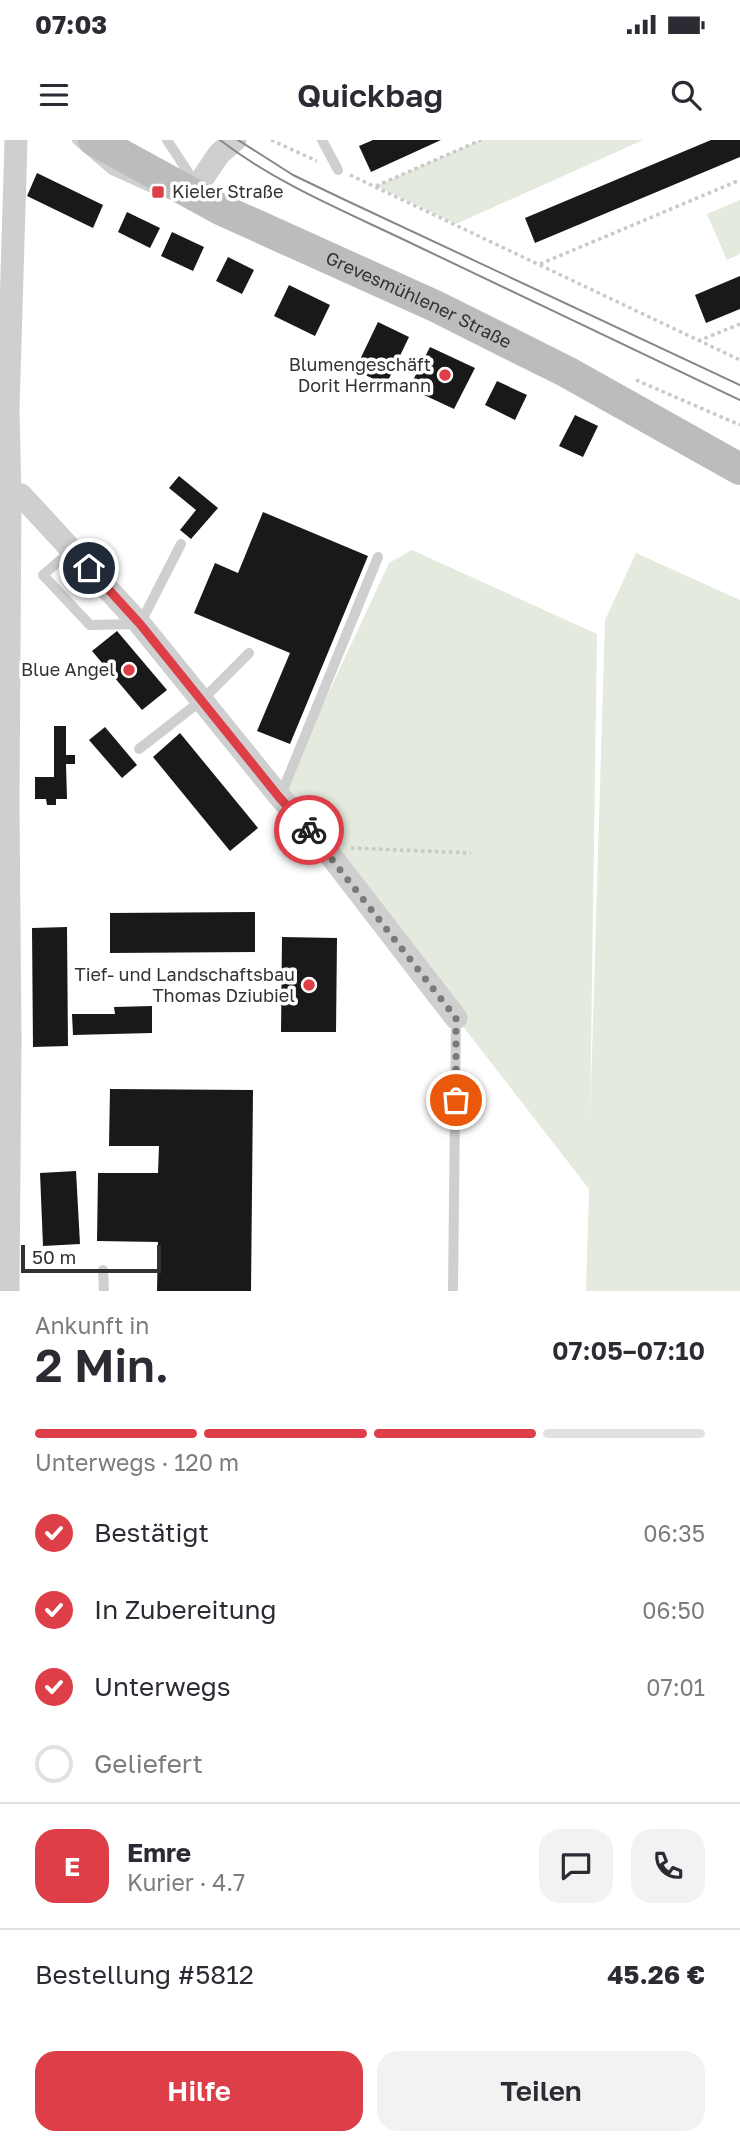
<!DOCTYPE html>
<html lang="de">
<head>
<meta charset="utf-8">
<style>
	body { margin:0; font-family:"Golos Text",sans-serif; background:#f2f2f3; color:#2b2b33; height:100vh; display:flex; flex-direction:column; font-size:26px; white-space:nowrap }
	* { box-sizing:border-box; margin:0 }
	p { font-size:23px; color:#7c7c81 }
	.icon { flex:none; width:38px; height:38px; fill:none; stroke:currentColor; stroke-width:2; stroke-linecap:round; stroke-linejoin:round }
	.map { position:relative; height:1151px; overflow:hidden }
	.details { display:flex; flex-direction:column; background:#fff; flex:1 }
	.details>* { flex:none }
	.scale { position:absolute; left:21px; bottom:18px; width:140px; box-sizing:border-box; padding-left:7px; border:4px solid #323232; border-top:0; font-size:19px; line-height:24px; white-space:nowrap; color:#323232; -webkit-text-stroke:5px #fff; paint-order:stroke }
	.pin { position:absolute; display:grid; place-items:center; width:60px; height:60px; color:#fff; margin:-30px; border:4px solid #fff; border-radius:50%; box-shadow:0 2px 7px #0007 }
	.courier { position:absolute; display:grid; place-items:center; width:70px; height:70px; margin:-35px; border:5px solid #de3e47; border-radius:50%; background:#fff; color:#222; box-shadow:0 2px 9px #0007 }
	.head em { font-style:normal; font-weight:600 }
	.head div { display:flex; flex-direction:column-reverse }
	.head { display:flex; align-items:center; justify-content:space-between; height:119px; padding:0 35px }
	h1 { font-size:46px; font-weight:600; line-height:52px }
	.bar { display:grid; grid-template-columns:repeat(4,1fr); gap:10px 7px; align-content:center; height:84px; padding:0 35px }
	.bar i { height:9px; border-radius:5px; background:#e1e1e2 }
	.bar .selected { background:#de3e47 }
	.bar p { grid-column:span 4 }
	.line { display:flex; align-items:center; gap:18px; padding:0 35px; border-top:2px solid #e1e1e2 }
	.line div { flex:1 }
	.round { display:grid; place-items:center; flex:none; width:74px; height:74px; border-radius:21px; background:#f2f2f3 }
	ol { padding:0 35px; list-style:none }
	li { display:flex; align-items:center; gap:21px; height:77px }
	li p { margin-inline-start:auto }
	li .icon { padding:7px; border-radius:50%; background:#de3e47; color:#fff; stroke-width:4 }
	li:last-child { color:#7c7c81 }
	li i { width:38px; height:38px; border:4px solid #e1e1e2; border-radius:50% }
	.button { display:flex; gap:14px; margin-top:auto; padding:14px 35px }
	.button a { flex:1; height:80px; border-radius:21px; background:#de3e47; color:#fff; font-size:28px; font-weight:600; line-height:80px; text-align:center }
	.button a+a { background:#f2f2f3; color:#2b2b33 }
	.status { display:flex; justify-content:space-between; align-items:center; height:49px; padding:0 35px; background:#fff; direction:ltr }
	.status svg { height:19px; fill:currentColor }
	header { display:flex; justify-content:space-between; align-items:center; height:91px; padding:0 35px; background:#fff; font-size:32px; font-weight:600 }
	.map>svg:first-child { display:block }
	.green { fill:#e4eade }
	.building { fill:#191919 }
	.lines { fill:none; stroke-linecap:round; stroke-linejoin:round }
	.path { stroke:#c9c9c9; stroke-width:3.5; stroke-dasharray:3.5 3.5; stroke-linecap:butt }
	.lane { stroke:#cfcfcf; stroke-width:10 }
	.street { stroke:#cfcfcf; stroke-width:23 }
	.secondary { stroke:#bcbcbc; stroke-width:32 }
	.tram { stroke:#878787; stroke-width:2 }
	.done { stroke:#7a7a7a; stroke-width:7; stroke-dasharray:0 12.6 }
	.route { stroke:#de3e47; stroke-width:9 }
	.poi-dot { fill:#de3e47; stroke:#fff; stroke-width:2.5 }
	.labels { text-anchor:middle; stroke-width:7; stroke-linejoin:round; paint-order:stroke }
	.poi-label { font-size:18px; fill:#323232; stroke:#fff; text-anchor:end }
	.street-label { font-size:18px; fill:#323232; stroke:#fff }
</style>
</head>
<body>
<div class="status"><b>07:03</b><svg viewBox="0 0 49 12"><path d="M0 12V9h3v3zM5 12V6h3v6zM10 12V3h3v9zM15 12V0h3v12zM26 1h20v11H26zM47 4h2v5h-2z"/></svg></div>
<header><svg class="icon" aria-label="menu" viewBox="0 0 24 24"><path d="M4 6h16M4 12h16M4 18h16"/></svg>Quickbag<svg class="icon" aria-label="search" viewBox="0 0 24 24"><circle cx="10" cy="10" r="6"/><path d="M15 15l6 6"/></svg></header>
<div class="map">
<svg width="740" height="1151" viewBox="0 0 740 1151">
	<rect width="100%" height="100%" fill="#fff"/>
	<g class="green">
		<path d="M481,0H643L456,84L376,46Z"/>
		<path d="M740,60V114L727,120L707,74Z"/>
		<path d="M412,410L597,494L590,981L605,480L636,413L740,460V1151H586L589,1049L324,707L280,657L389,423Z"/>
	</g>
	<g class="building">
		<path d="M373,0H441L371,32L359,6Z"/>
		<path d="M711,0H740V17L535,103L525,78Z"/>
		<path d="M37,33L103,65L93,88L27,56Z"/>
		<path d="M127,72L160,88L150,108L118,92Z"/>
		<path d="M172,92L204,107L193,131L161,116Z"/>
		<path d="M228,117L254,130L242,154L216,141Z"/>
		<path d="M740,136V169L706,183L695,155Z"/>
		<path d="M289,145L330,165L315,196L274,176Z"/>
		<path d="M378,182L409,197L386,245L355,230Z"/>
		<path d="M430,207L475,228L454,269L409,248Z"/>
		<path d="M497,241L527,255L515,280L485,265Z"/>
		<path d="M575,275L598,286L583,317L559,306Z"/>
		<path d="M179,336L218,368L191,399L180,390L196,370L169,348Z"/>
		<path d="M263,372L368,416L290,604L257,591L290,513L194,473L215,423L238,433Z"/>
		<path d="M117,491L167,550L142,570L92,511Z"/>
		<path d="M54,586H66V615H75V624H66L67,659H56V665H47L46,659H35V637H54Z"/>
		<path d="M105,587L137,625L122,638L89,600Z"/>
		<path d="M180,593L258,688L230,711L153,617Z"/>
		<path d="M255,772V812L110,813V773Z"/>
		<path d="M67,787L68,906L33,907L32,788Z"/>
		<path d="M282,797L337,798L336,892H281Z"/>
		<path d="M152,866V893L73,895L72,874H115L114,867Z"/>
		<path d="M110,949L253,950L251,1151H157L158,1102L97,1101L98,1033H158L159,1006H109Z"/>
		<path d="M76,1031L80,1104L43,1106L40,1033Z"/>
	</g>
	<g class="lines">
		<g class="path">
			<path d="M271,0L317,21"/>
			<path d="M350,35L740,220"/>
			<path d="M376,46L481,0"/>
			<path d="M540,124L740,40"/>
			<path d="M698,201L740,184"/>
			<path d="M636,240L740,285"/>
			<path d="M351,708L471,713"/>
		</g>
		<g class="lane">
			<path d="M77,0L112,30L163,53"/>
			<path d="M167,0L188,32"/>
			<path d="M322,0L338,30"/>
			<path d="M72,410L43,435L90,485L140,484L181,404"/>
			<path d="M139,609L202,560L249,513"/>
			<path d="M280,657L378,417"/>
			<path d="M103,1130L104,1151"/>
			<path d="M453,1151L456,878"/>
		</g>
		<g class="street">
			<path d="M192,54L219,14L235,0"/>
			<path d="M10,356L21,355L140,484L280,657L324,707L456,878"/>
			<path d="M0,900L10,901L8,664L10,356L8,270L16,0"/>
			<path d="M8,1151L10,901"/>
		</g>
		<path class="secondary" id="s1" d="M94,0L222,70L435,166L567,232L740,329"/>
		<g class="tram">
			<path d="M220,0C280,46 349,73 417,106C524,158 632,209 740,260"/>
			<path d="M238,0L293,35L343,59L740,245"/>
		</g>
	</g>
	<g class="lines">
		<path class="done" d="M309,690L456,878V960"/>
		<path class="route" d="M89,428L140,484L279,657L309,690"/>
	</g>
	<g class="poi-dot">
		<rect x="151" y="45" width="14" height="14" rx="3.5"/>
		<circle cx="445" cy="235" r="7"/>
		<circle cx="129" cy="530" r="7"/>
		<circle cx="309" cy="845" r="7"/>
	</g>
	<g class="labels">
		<g class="poi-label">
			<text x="172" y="58" text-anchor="start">Kieler Straße</text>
			<text x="431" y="231">Blumengeschäft<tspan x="431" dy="21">Dorit Herrmann</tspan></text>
			<text x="115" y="536">Blue Angel</text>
			<text x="295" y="841">Tief- und Landschaftsbau<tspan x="295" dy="21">Thomas Dziubiel</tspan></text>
		</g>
		<g class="street-label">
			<text dy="6" stroke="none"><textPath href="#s1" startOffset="362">Grevesmühlener Straße</textPath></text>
		</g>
	</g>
</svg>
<div class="scale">50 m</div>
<div class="pin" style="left:456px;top:960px;background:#ea580c"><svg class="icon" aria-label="bag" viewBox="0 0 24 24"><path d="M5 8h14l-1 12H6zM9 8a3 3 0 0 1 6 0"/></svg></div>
<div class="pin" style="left:89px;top:428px;background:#1f2937"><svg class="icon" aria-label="home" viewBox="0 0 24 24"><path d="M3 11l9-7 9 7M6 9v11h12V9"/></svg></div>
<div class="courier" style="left:309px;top:690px"><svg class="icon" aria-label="bike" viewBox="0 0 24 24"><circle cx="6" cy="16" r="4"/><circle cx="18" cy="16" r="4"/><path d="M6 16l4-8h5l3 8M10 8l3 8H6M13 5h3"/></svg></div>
</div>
<section class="details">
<div class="head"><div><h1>2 Min.</h1><p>Ankunft in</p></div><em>07:05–07:10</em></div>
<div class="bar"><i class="selected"></i><i class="selected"></i><i class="selected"></i><i></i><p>Unterwegs · 120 m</p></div>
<ol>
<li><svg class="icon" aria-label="check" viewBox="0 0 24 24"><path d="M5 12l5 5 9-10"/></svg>Bestätigt<p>06:35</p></li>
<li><svg class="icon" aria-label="check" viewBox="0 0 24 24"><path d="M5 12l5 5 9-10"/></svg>In Zubereitung<p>06:50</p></li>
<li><svg class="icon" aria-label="check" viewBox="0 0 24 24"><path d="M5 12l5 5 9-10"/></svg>Unterwegs<p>07:01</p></li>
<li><i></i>Geliefert</li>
</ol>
<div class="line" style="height:126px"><b class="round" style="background:#de3e47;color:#fff">E</b><div><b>Emre</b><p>Kurier · 4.7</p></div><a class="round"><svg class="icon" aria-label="chat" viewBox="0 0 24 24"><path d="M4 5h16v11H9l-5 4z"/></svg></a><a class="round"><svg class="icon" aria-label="phone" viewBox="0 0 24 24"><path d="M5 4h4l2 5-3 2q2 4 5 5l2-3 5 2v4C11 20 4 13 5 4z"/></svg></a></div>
<div class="line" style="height:91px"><div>Bestellung #5812</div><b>45.26 €</b></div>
<div class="button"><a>Hilfe</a><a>Teilen</a></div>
</section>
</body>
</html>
